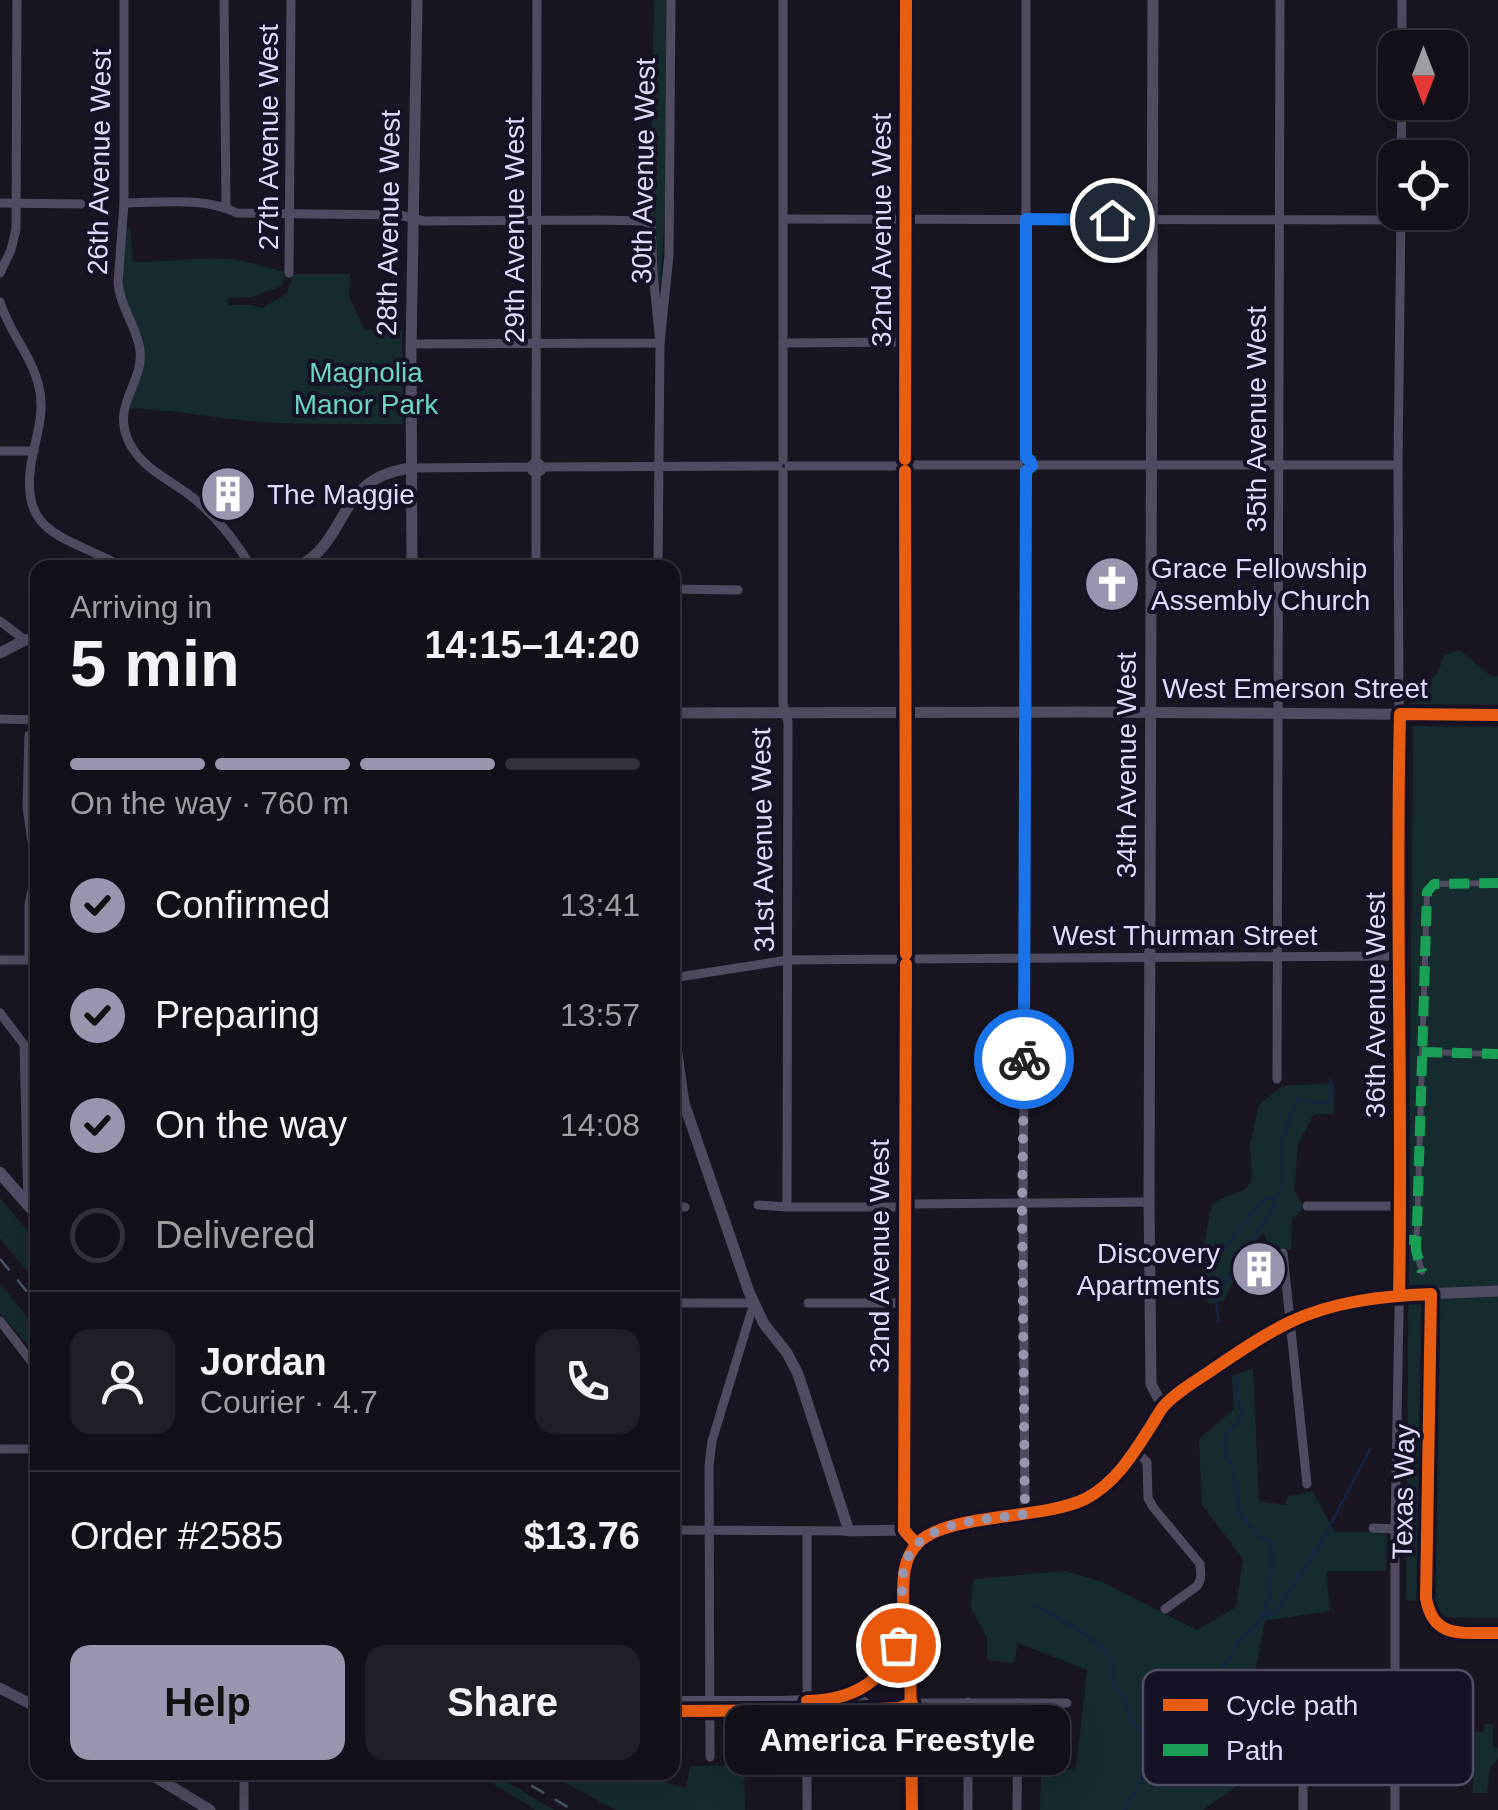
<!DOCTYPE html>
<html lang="en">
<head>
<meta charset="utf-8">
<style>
	body { margin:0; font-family:Helvetica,sans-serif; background:#201e26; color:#f1f3f6; height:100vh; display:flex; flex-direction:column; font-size:38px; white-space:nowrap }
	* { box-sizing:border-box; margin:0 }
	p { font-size:32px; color:#9d9da2 }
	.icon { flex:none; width:55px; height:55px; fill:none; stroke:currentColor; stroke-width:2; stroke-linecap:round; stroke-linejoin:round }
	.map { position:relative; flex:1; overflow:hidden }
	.side { position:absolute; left:30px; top:560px; width:650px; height:1220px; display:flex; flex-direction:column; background:#131019; border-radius:20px; box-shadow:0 10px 40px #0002,0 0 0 2px #323038 }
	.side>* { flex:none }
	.needle { width:65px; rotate:180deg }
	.buttons { position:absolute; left:1378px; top:30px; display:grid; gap:20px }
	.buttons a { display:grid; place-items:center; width:90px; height:90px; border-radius:20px; background:#131019; box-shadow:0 10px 40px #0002,0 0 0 2px #323038; font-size:50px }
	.pin { position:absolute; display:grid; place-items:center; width:85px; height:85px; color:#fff; margin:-42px; border:5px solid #fff; border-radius:50%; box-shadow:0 2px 10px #0007 }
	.courier { position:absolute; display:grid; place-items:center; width:100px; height:100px; margin:-50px; border:8px solid #1a73e8; border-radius:50%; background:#fff; color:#222; box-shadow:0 2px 12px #0007 }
	.bubble { position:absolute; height:70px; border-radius:20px; background:#131019; box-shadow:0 10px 40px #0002,0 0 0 2px #323038; font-size:32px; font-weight:600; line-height:70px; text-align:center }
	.overview em { font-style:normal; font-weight:600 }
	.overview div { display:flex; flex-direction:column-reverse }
	.overview { display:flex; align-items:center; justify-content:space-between; height:170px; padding:0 40px }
	h1 { font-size:65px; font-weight:600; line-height:75px }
	.bar { display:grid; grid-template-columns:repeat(4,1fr); gap:15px 10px; align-content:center; height:120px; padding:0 40px }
	.bar i { height:12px; border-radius:8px; background:#323038 }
	.bar .on { background:#9a95af }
	.bar p { grid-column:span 4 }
	.line { display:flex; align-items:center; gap:25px; padding:0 40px; border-top:2px solid #323038 }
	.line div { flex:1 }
	.round { display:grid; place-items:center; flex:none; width:105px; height:105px; border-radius:20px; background:#201e26 }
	ol { padding:0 40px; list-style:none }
	li { display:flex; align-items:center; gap:30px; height:110px }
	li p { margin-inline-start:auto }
	li .icon { padding:10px; border-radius:50%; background:#9a95af; color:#111; stroke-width:4 }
	li:last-child { color:#9d9da2 }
	li i { width:55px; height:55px; border:5px solid #323038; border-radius:50% }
	.cta { display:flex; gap:20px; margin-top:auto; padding:20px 40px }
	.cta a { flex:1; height:115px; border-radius:20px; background:#9a95af; color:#111; font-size:40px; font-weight:600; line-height:115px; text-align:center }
	.cta a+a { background:#201e26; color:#f1f3f6 }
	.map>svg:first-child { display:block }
	.green { fill:#162b2d }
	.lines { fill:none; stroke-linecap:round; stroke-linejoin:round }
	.stream { stroke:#142444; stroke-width:2.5 }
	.pedestrian { stroke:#4f4c61; stroke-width:6 }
	.minor { stroke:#4f4c61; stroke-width:9 }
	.tertiary { stroke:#4f4c61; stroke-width:11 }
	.secondary { stroke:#525067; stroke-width:12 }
	.rail { stroke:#485868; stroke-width:2.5; stroke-dasharray:15 12; stroke-linecap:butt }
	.quiet { stroke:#1a9f57; stroke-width:10; stroke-dasharray:20 10; stroke-linecap:butt }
	.cycleway-casing { stroke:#161225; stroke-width:19 }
	.cycleway { stroke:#e95d12; stroke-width:12 }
	.done { stroke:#9a95af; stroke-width:10; stroke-dasharray:0 18 }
	.route { stroke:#1a73e8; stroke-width:12 }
	.labels { text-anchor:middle; stroke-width:8; stroke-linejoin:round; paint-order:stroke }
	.street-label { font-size:28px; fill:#dfdafb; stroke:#161225 }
	.park-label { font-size:28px; fill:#6cd5c1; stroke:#161225 }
	.poi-label { font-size:28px; fill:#dfdafb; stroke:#161225; text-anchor:start }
	.key { fill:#161225; stroke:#524e65; stroke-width:2.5 }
	.key-label { font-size:28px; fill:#dfdafb }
</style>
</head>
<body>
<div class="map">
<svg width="1498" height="1810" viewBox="0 0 1498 1810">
	<rect width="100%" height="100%" fill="#191621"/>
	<g class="green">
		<path d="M654,0H668L665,210L660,290L655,264L653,218L648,215L647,209L632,208L642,199L651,164Z"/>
		<path d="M130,227L133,262C165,263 197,256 230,259C248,261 267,268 285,272L282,286L252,297L228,298L229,305H252L263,308C281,296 290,298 292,274H350L349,297L365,330H402L403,424C351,424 300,425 249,421C208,417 167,409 126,408L137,363V346L118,288L126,229Z"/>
		<path d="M1460,650L1491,676H1498V705L1410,704V686C1435,678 1436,680 1444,655Z"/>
		<path d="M1413,726L1498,727V1618L1442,1617L1435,1603L1406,1600Z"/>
		<path d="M1334,1083V1114H1314L1298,1144L1294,1190L1304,1207L1292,1220L1291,1249L1281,1252L1279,1246L1269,1247L1264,1232C1244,1251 1238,1278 1223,1301L1208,1304C1196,1270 1206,1237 1212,1203L1245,1189L1252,1181L1250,1144L1259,1104L1283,1086Z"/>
		<path d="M0,1198L37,1242V1284L0,1238Z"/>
		<path d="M0,1284L37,1328V1356L0,1313Z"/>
		<path d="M1253,1368L1259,1501L1286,1505L1287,1497L1312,1491L1335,1532H1387L1386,1571H1326L1330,1611L1265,1621L1246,1719V1779L1203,1810H1040L1041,1776L1076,1768L1087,1670L1018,1643L1014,1663L987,1660V1637L971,1609L973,1579L1066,1571L1102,1582L1197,1630L1236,1607L1243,1559L1202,1505L1199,1439L1234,1409L1232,1376Z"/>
		<path d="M1485,1724H1493V1747L1498,1748V1759L1490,1768L1487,1793H1473V1776L1452,1775L1451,1756L1457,1731L1484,1732Z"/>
		<path d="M744,1765L745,1810H616L546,1773H653L664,1782L686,1788L690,1766Z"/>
		<path d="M476,1773H492L554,1810H535Z"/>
	</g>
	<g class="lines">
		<g class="stream">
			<path d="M1218,1256L1262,1201L1274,1197"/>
			<path d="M1219,1322L1215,1297L1275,1205V1197L1282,1187L1283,1176L1281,1144L1297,1099L1322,1104L1329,1102L1332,1090L1330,1080"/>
			<path d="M1036,1606C1054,1616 1102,1641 1110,1658C1114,1666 1113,1674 1112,1683L1125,1699L1131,1721L1161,1750"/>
			<path d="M1262,1618L1277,1610L1321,1543L1370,1449"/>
			<path d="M1125,1810L1144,1775L1156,1766L1171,1740L1183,1731L1190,1718L1203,1708L1215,1677L1226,1664L1240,1640L1255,1627L1264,1612L1270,1595L1268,1582L1272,1566V1548L1269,1541L1261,1538L1240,1515L1233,1465L1226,1456L1224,1444L1227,1434L1243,1415L1236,1394L1238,1377"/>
		</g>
		<g class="pedestrian">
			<path d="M1422,1052L1498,1054"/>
			<path d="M1400,1240H1416L1417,1228L1427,892L1434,884L1498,883"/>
			<path d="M1416,1240V1250L1422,1272"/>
		</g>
		<g class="minor">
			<path d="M124,0V203L118,283C120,307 137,327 140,350C144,383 112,404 128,440C142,471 173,480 197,501C219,520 237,543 252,568"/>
			<path d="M224,0L226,207"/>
			<path d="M1402,48V0"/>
			<path d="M1401,158L1402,102"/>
			<path d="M0,203L81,204"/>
			<path d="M124,203C161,203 203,196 237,213L399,215L424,221L599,220L643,221L651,224L653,273L660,343L411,344"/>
			<path d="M783,219L1401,220"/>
			<path d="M0,273L11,250L16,229L17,0"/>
			<path d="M289,273L291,0"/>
			<path d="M0,302C9,332 32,356 39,387C44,409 39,427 34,449C13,538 65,534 125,568"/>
			<path d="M783,343L906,342"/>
			<path d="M0,451H34"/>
			<path d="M1026,458V0"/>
			<path d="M905,459L906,0"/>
			<path d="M783,460V0"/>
			<path d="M536,461L537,0"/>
			<path d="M912,465H1019"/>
			<path d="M1032,465H1398"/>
			<path d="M789,466H899"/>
			<path d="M542,467L778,466"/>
			<path d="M412,468L530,467L536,461L542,466L541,471L537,473L532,471L530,467"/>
			<path d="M905,471L906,954"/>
			<path d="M783,472V703L788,722L787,1207"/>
			<path d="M536,568V473"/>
			<path d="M658,568L660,343L669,255L671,0"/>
			<path d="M672,589L738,590"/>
			<path d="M0,621L25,640"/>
			<path d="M0,719L38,720"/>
			<path d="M911,959L1399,956"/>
			<path d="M0,960H38"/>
			<path d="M29,960V904L33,886V848L27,807L29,735"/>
			<path d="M672,978L788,960L901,959L907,954L912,960L906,964L901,959"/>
			<path d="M0,1013L38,1063"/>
			<path d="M24,1045L28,1205H38"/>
			<path d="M1277,1079L1280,0"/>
			<path d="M758,1205L787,1207H895L913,1204L1149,1202"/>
			<path d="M1307,1206H1401"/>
			<path d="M672,1207H685"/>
			<path d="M1283,1253L1307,1484"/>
			<path d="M672,1303H754L712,1441L709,1466L710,1757"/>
			<path d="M808,1303H903"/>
			<path d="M0,1321L38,1370"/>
			<path d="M0,1449H38"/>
			<path d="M1135,1451L1147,1462L1148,1498L1153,1507L1200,1564C1201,1573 1202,1579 1197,1586L1165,1609"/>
			<path d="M1025,1514L1023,1203L1025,959L1026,471"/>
			<path d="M1373,1528L1395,1529"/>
			<path d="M672,1530L849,1531"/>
			<path d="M904,1530L906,964"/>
			<path d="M898,1645L910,1653L912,1810"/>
			<path d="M856,1692C868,1713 892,1712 912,1703H1067"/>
			<path d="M968,1702V1810"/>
			<path d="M244,1772V1810"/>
			<path d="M807,1810V1531"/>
			<path d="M1017,1810L1018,1703"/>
			<path d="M1303,1810V1721L1306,1703L1315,1701L1395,1702"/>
			<path d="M1395,1810V1529L1401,1206L1398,465L1401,212"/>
		</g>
		<g class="tertiary">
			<path d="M1153,0L1149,1202L1151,1384L1163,1407"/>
			<path d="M296,568C352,540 334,477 412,468"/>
			<path d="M412,568L411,352L417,0"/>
			<path d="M0,653L25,640L38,637"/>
			<path d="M672,713L1085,712L1498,715"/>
			<path d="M672,1018L684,1103L749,1292L764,1324L787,1353L798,1374L849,1531L904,1530L916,1544"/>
			<path d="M1431,1294L1426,1598C1433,1640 1463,1632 1498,1633"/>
			<path d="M1399,1295L1498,1291"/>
			<path d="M0,1688L38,1708"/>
			<path d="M147,1772L210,1810"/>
		</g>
		<g class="secondary">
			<path d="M0,1173L38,1216"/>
			<path d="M672,1702C705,1702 738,1702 771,1702C853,1701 901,1694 903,1599C903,1575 903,1552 924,1537C939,1527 958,1525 975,1522C1011,1516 1052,1515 1086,1498C1116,1483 1133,1454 1151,1426C1155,1420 1158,1412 1163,1407C1176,1393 1196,1382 1212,1371C1243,1349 1275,1327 1310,1313C1338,1303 1369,1300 1399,1295"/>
		</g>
		<g class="rail">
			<path d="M0,1259L38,1305"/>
			<path d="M508,1772L573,1810"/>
		</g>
		<g class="quiet">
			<path d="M1422,1052L1498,1054"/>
			<path d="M1400,1240H1416L1417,1228L1427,892L1434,884L1498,883"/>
			<path d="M1416,1240V1250L1422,1272"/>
		</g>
		<g class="cycleway-casing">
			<g id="cycleway">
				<path d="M905,459L906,0"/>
				<path d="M905,471L906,954"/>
				<path d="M906,964L904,1530L916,1544"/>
				<path d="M1399,1295C1403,1102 1395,908 1400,714L1498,715"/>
				<path d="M898,1645L910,1653L912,1810"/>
				<path d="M807,1701C862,1700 898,1673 903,1615C904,1591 899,1562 918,1543C947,1513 1042,1520 1085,1499C1116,1483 1133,1454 1151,1426C1155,1420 1159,1412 1163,1407C1176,1392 1196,1381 1212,1370C1237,1353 1263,1335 1290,1322C1334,1301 1384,1296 1431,1294L1426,1598C1433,1640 1463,1632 1498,1633"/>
				<path d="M672,1711L857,1710L899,1708L912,1703"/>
			</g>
		</g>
		<use href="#cycleway" class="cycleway"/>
	</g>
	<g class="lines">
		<path class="done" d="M898,1645C903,1621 901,1599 903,1575C909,1519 982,1521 1025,1514L1022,1212L1024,1059"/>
		<path class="route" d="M1024,1059L1026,471L1032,466L1030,460L1026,458V219L1112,220"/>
	</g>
	<defs>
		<g id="building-disc" transform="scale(2.875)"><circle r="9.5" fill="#9a95af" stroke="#161225"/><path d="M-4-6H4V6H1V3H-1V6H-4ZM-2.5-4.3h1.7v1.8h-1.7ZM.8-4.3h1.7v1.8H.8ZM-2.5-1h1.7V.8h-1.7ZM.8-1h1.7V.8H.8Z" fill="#fff"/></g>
		<g id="church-disc" transform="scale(2.875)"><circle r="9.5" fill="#9a95af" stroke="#161225"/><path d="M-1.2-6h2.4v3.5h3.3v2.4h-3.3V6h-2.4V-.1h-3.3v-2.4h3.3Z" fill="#fff"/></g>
	</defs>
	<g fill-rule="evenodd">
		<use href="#building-disc" x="228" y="494"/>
		<use href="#church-disc" x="1112" y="584"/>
		<use href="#building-disc" x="1259" y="1269"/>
	</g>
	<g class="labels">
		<g class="street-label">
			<text transform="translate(268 137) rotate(-90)" y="10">27th Avenue West</text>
			<text transform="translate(99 162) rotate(-89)" y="10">26th Avenue West</text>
			<text transform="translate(643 171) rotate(-89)" y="10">30th Avenue West</text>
			<text transform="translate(388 223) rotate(-89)" y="10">28th Avenue West</text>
			<text transform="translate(514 230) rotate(-90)" y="10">29th Avenue West</text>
			<text transform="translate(881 230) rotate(-90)" y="10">32nd Avenue West</text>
			<text transform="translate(1256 419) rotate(-90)" y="10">35th Avenue West</text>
			<text x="1295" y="698">West Emerson Street</text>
			<text transform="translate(1126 765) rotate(-90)" y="10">34th Avenue West</text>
			<text transform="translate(762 840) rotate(-91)" y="10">31st Avenue West</text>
			<text x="1185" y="945">West Thurman Street</text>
			<text transform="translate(1375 1005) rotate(-90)" y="10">36th Avenue West</text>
			<text transform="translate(879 1256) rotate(-90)" y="10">32nd Avenue West</text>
			<text transform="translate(1403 1492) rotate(-89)" y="10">Texas Way</text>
		</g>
		<g class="park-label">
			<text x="366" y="382">Magnolia<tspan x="366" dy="32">Manor Park</tspan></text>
		</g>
		<g class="poi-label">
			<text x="267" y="504">The Maggie</text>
			<text x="1151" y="578">Grace Fellowship<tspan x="1151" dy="32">Assembly Church</tspan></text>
			<text x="1220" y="1263" text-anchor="end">Discovery<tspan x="1220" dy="32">Apartments</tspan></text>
		</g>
	</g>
	<rect x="1143" y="1670" width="330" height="115" rx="15" class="key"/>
	<rect x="1163" y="1699" width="45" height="12" fill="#e95d12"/>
	<rect x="1163" y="1744" width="45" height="12" fill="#1a9f57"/>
	<g class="key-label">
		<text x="1226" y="1715">Cycle path</text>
		<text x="1226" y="1760">Path</text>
	</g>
</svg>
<div class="buttons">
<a><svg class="needle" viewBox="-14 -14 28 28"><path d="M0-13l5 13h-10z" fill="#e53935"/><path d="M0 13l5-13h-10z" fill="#9d9da2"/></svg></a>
<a><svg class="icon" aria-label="locate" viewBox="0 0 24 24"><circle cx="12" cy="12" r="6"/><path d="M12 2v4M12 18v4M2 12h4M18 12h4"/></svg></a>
</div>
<div class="pin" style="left:898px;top:1645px;background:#ea580c"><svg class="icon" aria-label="bag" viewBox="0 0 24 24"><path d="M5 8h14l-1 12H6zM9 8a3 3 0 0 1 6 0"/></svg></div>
<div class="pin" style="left:1112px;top:220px;background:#1f2937"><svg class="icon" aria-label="home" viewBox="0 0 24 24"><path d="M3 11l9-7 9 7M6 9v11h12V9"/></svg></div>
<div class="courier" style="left:1024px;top:1059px"><svg class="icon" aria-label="bike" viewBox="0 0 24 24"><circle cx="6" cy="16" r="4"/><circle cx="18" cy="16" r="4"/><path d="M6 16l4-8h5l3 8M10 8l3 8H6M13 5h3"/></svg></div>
<div class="bubble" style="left:725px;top:1705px;width:345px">America Freestyle</div>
<section class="side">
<div class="overview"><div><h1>5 min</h1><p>Arriving in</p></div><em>14:15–14:20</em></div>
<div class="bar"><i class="on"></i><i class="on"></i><i class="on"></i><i></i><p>On the way · 760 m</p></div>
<ol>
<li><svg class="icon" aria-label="check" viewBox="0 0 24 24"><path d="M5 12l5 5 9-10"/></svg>Confirmed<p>13:41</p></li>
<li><svg class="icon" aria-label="check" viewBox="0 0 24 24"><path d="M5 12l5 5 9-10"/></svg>Preparing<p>13:57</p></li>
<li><svg class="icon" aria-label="check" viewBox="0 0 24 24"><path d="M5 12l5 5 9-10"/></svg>On the way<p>14:08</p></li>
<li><i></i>Delivered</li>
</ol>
<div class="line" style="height:180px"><a class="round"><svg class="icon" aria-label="person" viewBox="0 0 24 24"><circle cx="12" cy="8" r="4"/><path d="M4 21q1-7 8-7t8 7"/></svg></a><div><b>Jordan</b><p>Courier · 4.7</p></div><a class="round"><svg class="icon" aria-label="phone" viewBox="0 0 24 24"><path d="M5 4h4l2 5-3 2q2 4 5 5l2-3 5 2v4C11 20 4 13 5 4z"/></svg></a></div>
<div class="line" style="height:130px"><div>Order #2585</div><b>$13.76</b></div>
<div class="cta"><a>Help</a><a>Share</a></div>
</section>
</div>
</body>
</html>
